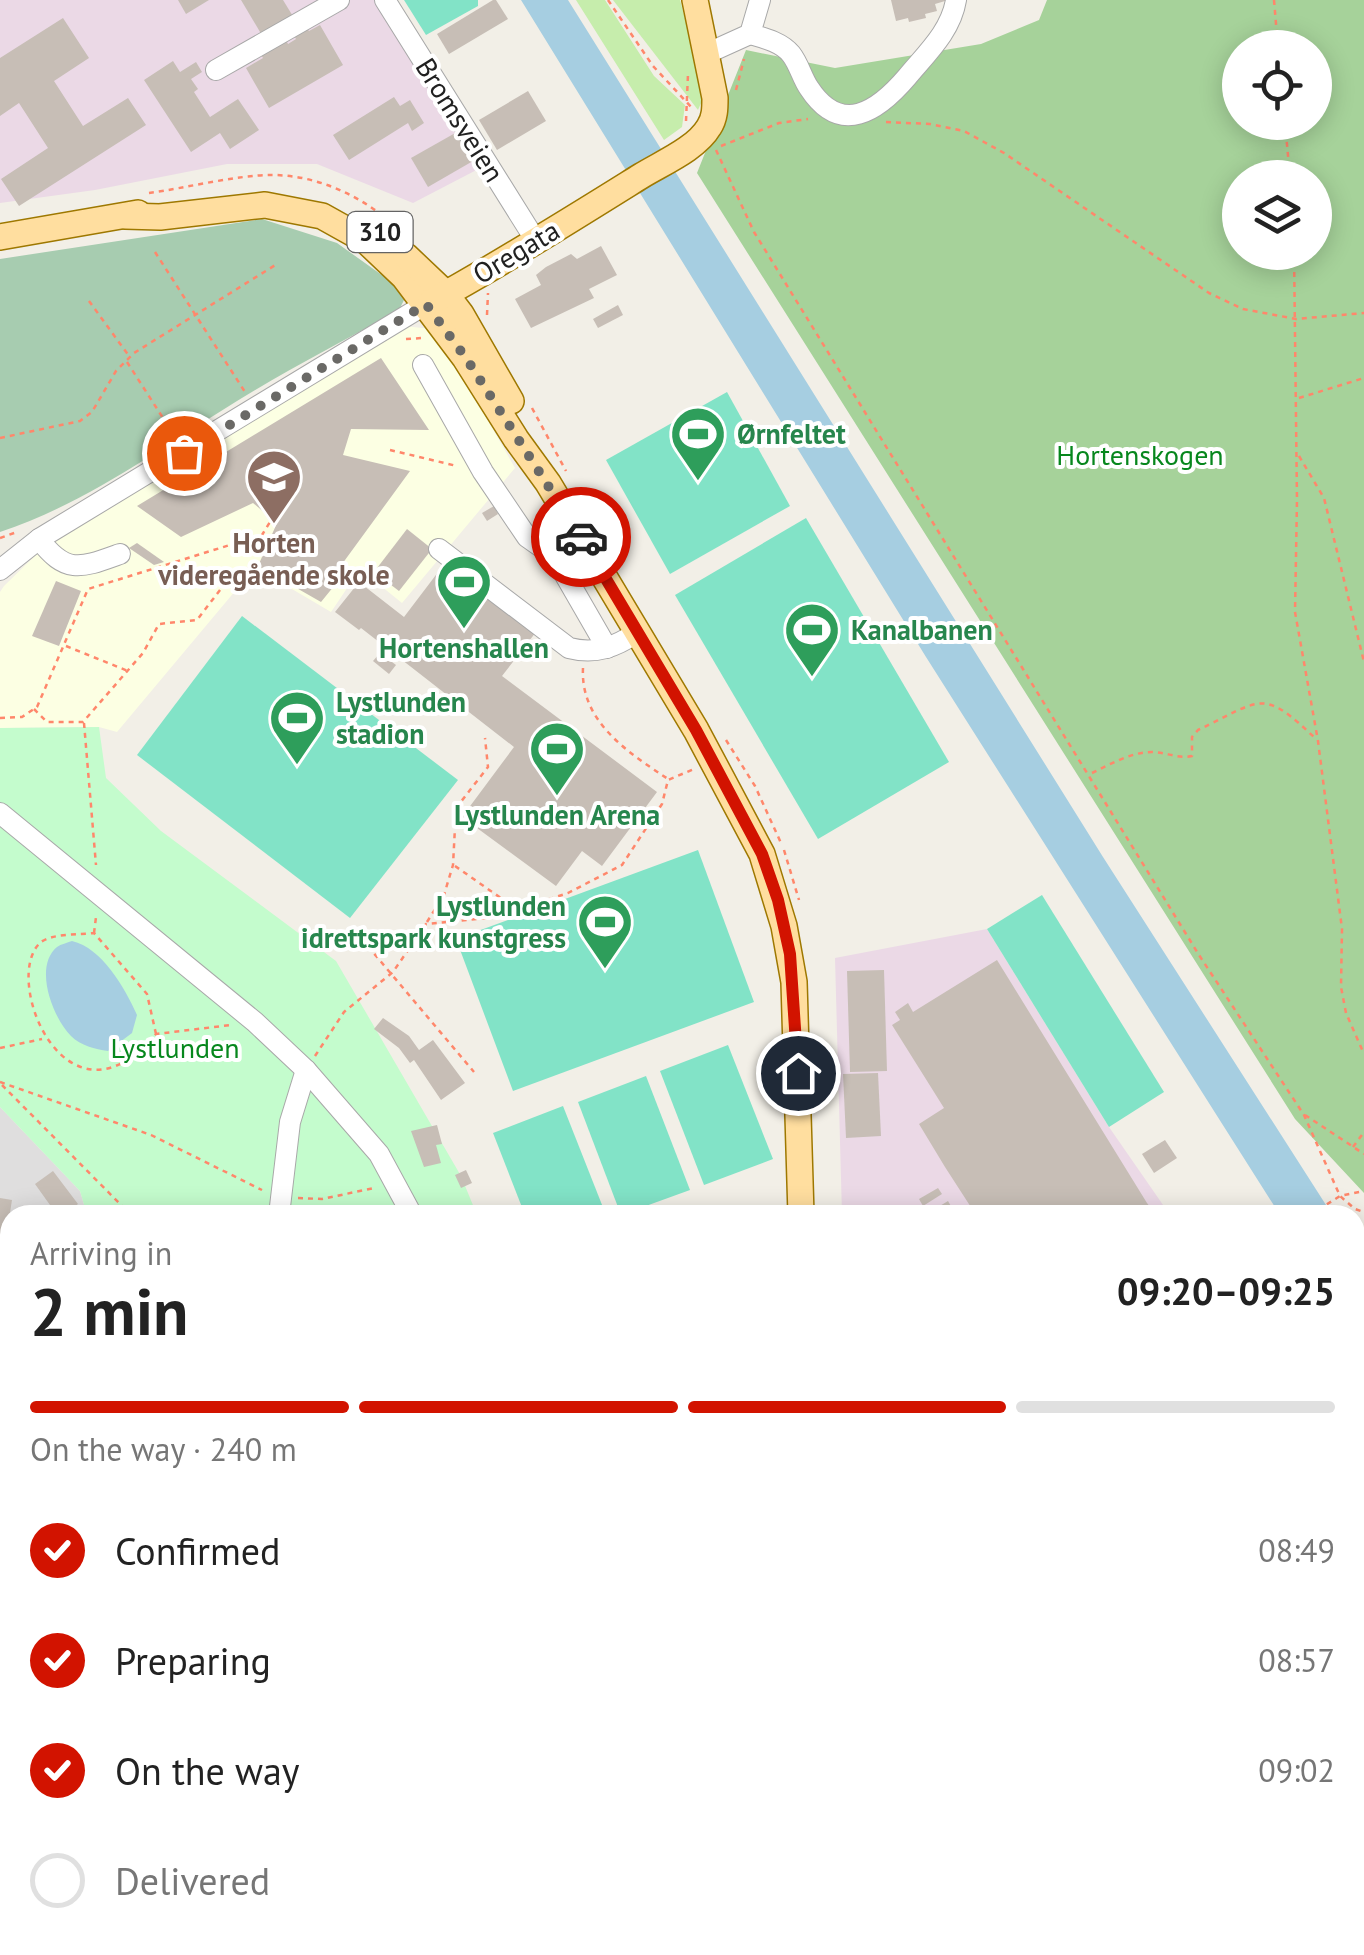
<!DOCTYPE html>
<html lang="en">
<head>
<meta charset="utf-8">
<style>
	body { margin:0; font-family:"PT Sans",sans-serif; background:#f6f6f6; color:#222; height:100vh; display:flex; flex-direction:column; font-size:38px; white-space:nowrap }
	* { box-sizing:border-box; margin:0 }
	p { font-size:32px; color:#767676 }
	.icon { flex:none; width:55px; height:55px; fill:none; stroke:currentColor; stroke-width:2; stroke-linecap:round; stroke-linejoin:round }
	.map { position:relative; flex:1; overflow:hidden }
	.side { position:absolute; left:0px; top:1205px; width:1365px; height:750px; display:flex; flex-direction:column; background:#fff; border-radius:30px 30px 0 0; box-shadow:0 5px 25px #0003 }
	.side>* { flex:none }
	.controls { position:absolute; left:1222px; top:30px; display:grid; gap:20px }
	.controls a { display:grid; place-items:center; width:110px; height:110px; border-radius:50%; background:#fff; box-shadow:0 5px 25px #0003; font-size:50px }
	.pin { position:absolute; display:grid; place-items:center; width:85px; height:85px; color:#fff; margin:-42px; border:5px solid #fff; border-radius:50%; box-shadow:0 2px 10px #0007 }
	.courier { position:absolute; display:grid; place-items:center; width:100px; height:100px; margin:-50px; border:8px solid #d21300; border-radius:50%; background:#fff; color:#222; box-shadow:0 2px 12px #0007 }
	.overview em { font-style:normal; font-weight:700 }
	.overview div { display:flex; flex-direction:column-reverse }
	.overview { display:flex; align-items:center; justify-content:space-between; height:170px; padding:0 30px }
	h1 { font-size:65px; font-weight:700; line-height:75px }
	.bar { display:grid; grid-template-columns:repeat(4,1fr); gap:15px 10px; align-content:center; height:120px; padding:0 30px }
	.bar i { height:12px; border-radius:8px; background:#e0e0e0 }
	.bar .active { background:#d21300 }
	.bar p { grid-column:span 4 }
	ol { padding:0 30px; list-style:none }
	li { display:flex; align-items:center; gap:30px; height:110px }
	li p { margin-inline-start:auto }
	li .icon { padding:10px; border-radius:50%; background:#d21300; color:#fff; stroke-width:4 }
	li:last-child { color:#767676 }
	li i { width:55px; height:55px; border:5px solid #e0e0e0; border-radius:50% }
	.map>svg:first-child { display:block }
	.residential { fill:#dfdede }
	.commercial { fill:#f3dad6 }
	.industrial { fill:#ebd9e6 }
	.education { fill:#fcffe3 }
	.grass { fill:#c6edac }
	.forest { fill:#a6d29a; fill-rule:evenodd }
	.cemetery { fill:#a7ccb0 }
	.park { fill:#c4fccd }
	.pitch { fill:#82e3c7 }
	.parking { fill:#e5e5e5 }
	.water { fill:#a6cee1 }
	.building { fill:#c7beb6 }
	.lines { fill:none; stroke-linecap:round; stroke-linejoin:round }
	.minor-casing { stroke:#a8a8a8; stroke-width:22 }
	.major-casing { stroke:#9e7800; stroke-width:28 }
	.path { stroke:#ff876b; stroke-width:2.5; stroke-dasharray:5 5; stroke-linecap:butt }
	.minor { stroke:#fff; stroke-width:20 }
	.major { stroke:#ffde9f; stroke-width:25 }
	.done { stroke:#6a6966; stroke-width:10; stroke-dasharray:0 18 }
	.route { stroke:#d21300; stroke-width:12 }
	.labels { text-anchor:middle; stroke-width:8; stroke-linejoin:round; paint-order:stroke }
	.shield { fill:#fff; stroke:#646464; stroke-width:2.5 }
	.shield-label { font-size:25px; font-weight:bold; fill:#212121 }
	.street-label { font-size:28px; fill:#212121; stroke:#fff }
	.leisure-label { font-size:28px; font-weight:bold; fill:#27864d; stroke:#fff; text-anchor:start }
	.park-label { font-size:28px; fill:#07871d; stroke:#fff }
	.education-label { font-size:28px; font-weight:bold; fill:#785e54; stroke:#fff }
</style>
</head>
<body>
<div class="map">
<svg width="1364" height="1955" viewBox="0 0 1364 1955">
	<rect width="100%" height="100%" fill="#f2efe7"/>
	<g class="residential">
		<path d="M0,1107L80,1191L87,1215H10V1381L0,1369Z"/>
		<path d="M196,1945H442L450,1955H201Z"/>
	</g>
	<g class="commercial">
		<path d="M0,1409L10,1420V1512L0,1523Z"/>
		<path d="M0,1610L10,1618V1945H196L200,1955H0Z"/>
	</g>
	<g class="industrial">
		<path d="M0,0H384L488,164L413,203L317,164H227L95,190L0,203Z"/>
		<path d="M987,929L1109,1127L1170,1215H842L835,958Z"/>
		<path d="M1355,1563L1364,1584V1902L1355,1894Z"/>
		<path d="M676,1945H1159L1143,1955H660Z"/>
	</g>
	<path class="education" d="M403,326L432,329L445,345L515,468L402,603L360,569L331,612L275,579L246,578L117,732L99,727L0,728V592L4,586L41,550Z"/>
	<g class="grass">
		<path d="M576,0H605L654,76L685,105L682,127L664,140Z"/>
		<path d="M613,0H680L705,94L698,110Z"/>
	</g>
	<path class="forest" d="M1047,0H1364V1193L1295,1119L697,173L746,50L835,68L981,44L1039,20ZM1240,48H1315V122H1240ZM1240,178H1315V252H1240Z"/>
	<path class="cemetery" d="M262,219L337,243L400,288L404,300L399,310C345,340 289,369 237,401C161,448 85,504 0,532V259Z"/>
	<path class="park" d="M99,727L106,778L161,831L336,961L461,1176L477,1215H87L80,1191L0,1107V728Z"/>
	<g class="pitch">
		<path d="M404,0H478V6L426,35Z"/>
		<path d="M727,392L790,506L670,574L606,460Z"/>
		<path d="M806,518L949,762L818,839L675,595Z"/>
		<path d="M242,616L458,780L350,918L137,755Z"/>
		<path d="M698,850L754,1002L513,1091L456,939Z"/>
		<path d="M1042,895L1164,1092L1109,1127L987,929Z"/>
		<path d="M728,1045L773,1159L704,1185L660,1071Z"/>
		<path d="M646,1076L690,1190L621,1215L578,1102Z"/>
		<path d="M563,1106L606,1215H525L493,1133Z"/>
	</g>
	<path class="parking" d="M477,1945H563L550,1955H485Z"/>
	<g class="water">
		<path d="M521,0H568L1103,857L1326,1205L1340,1215H1280L926,657Z"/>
		<path d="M72,941C102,948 125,988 137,1015L132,1033L108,1051C95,1049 81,1046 71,1036C53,1018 33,967 57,947C61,944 67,943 72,941Z"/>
		<path d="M1355,1226L1364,1230V1473L1355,1455Z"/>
		<path d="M1355,1909L1364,1917V1955H1154L1170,1945H1355Z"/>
	</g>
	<g class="building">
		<path d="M178,0H209L186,14Z"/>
		<path d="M241,0H283L294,18L263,37Z"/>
		<path d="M493,0H496L508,19L449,54L437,34Z"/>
		<path d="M891,0H945V1L935,4L937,11L925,14L926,18L909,22L908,18L896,21Z"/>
		<path d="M63,18L89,58L54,81L83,126L128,98L146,125L19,206L1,179L48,148L19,103L0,116V58Z"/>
		<path d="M320,25L343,65L269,108L246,68L263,58L260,53L285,38L288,44L296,39L293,34L306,27L309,31Z"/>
		<path d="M173,61L180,72L196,62L202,72L191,79L198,89L194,92L210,117L238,99L259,130L230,149L220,133L191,152L144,80Z"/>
		<path d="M528,91L546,121L497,150L479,120Z"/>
		<path d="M394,97L400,106L410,100L424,123L412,131L408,123L349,160L333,135Z"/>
		<path d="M457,132L473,161L428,187L411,158Z"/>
		<path d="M601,246L617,275L589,289L594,298L531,328L515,299L541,285L536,275L546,267L571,254L577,259Z"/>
		<path d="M618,305L623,315L598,328L593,319Z"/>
		<path d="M381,358L429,430L351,429L343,455L410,471L337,571L343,575L321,602L258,566L277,523L253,503L181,537L137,506Z"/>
		<path d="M494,506L498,514L487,521L482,513Z"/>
		<path d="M407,529L432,549L399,591L374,572Z"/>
		<path d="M137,543L164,562L154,565L129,548Z"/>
		<path d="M445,563L536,632L502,676L657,792L602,866L582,851L556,886L462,817L514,747L361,628L359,630L335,612L359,582L404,617Z"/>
		<path d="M56,581L81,591L59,646L32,636Z"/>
		<path d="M380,653L396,665L389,674L373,661Z"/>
		<path d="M997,960L1147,1203L1156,1215H976L945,1167L919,1124L944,1108L892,1025L900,1020L895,1012L908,1003L913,1012Z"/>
		<path d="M884,970L887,1071L850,1072L847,971Z"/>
		<path d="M383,1018L409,1036L419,1050L433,1040L465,1083L441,1100L414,1060L410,1063L399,1048L374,1029Z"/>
		<path d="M878,1073L881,1136L846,1138L843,1074Z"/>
		<path d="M437,1125L442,1144L436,1145L441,1163L424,1167L411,1131Z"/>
		<path d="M1165,1140L1177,1158L1154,1173L1142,1154Z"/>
		<path d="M466,1170L472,1183L461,1188L455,1175Z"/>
		<path d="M53,1171L78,1204L63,1215H44L47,1212L44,1209L50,1205L35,1184Z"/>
		<path d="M938,1188L942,1194L923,1206L919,1199Z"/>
		<path d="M0,1198L12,1200L6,1238L0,1237Z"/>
		<path d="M948,1201L956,1215H925Z"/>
		<path d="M891,1208V1215H849V1210Z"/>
		<path d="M0,1405L10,1416V1459L6,1462L0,1457Z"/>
		<path d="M10,1558V1589L0,1579V1568Z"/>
		<path d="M0,1614L10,1623V1726L0,1739Z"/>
		<path d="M1355,1725L1364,1733V1791L1355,1783Z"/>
		<path d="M10,1853V1933L6,1930L3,1907L0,1905V1866Z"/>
		<path d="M127,1945H164L173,1953L121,1955L129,1951Z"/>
		<path d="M223,1945H234L249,1954L255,1945L268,1955H215Z"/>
		<path d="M317,1945L325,1946L329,1952L335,1948L340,1955H311Z"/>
		<path d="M762,1945H848L853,1955H742Z"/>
	</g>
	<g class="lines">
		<g class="minor-casing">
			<g id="minor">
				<path d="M385,0L536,241"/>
				<path d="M750,34C764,38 781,42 791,54C799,64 802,78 809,88C841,137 878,111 907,77C927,53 951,31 956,0"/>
				<path d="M708,53L750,34L760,0"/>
				<path d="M216,70L339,0"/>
				<path d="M423,365L483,472L527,537L554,556L607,648"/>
				<path d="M39,539C66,575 81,568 120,554"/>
				<path d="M439,549L569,648C596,655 615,647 638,632"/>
				<path d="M0,570L39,539L426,304"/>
				<path d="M0,813L255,1022L306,1070L379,1154L412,1215"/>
				<path d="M279,1215L290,1122L306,1070"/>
				<path d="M0,1260L10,1262"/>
				<path d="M0,1540L10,1531"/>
				<path d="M1355,1557L1364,1570"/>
				<path d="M0,1597L10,1606"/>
				<path d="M1355,1671L1364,1667"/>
				<path d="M0,1774L10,1761"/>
				<path d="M0,1798L10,1806"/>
				<path d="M0,1840L10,1827"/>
				<path d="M182,1945L194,1955"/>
				<path d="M338,1945L343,1951L362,1953L379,1945"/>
				<path d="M382,1945L400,1955"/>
				<path d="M867,1945L872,1955"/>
				<path d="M1047,1945L1052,1955"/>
				<path d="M1,1955L2,1950L13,1955"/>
				<path d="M78,1955L81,1945"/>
				<path d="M110,1955L112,1945"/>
				<path d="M417,1955L430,1945"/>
			</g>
		</g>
		<g class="major-casing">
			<g id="major">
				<path d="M125,216L160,217L265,205L322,216L365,240L404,277L465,358L516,439L548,483L696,730L762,854L784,926L794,982L801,1215"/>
				<path d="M0,237L138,213"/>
				<path d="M406,256L445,293L461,314L511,401"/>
				<path d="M431,302C502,263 572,219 641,176C662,163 696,149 709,127C715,118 715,108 715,98L695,0"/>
				<path d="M0,1386L10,1396"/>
				<path d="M452,1945L460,1955"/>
				<path d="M625,1955L640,1945"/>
			</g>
		</g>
		<g class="path">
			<path d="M608,0L653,66L693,109"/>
			<path d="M1274,0L1278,48"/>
			<path d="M736,90L744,59"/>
			<path d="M686,121L688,74"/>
			<path d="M886,122L930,124L964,131L1004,153L1209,293L1243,309L1296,319L1364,313"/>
			<path d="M1285,122L1290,178"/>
			<path d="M721,146L779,123L808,119"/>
			<path d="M716,150L754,232L1199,955L1304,1115L1340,1196L1355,1209L1364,1212"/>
			<path d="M149,193C186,188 236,175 272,175C321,175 370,200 403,234"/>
			<path d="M155,252L245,392"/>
			<path d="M1294,252L1297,500L1295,612L1318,741L1342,929L1341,987L1346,1013L1364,1054"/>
			<path d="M89,301L129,356"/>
			<path d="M487,315L488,293"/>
			<path d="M406,339L423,338"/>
			<path d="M127,362L163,418"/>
			<path d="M1299,398L1364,378"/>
			<path d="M532,408L566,471"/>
			<path d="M0,438L80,421L92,412L116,371L134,353L277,264"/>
			<path d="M390,450L457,466"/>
			<path d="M1299,456L1324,498L1364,662"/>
			<path d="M0,538L17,532"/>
			<path d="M66,646L128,671"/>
			<path d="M583,668C580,722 629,753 668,779"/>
			<path d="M34,709L47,722H83L143,653L159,624L197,620L233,573L254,567L262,536"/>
			<path d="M0,718L22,717L37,707L88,589L262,535L270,522"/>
			<path d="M84,723L96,865"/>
			<path d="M726,740L755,786L781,843"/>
			<path d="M1092,773C1111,764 1131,752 1152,752C1166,752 1177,759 1192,756V737L1198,730C1263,699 1262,687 1317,740"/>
			<path d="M784,850L799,900"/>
			<path d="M455,866L518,910"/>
			<path d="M427,922L444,895L453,865L456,808L488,767L485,738"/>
			<path d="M355,931L474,1072"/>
			<path d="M94,933L96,917"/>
			<path d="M156,1034L147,994L94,933C79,935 54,933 41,942C0,977 66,1141 156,1034L231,1025"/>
			<path d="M0,1048L42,1039"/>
			<path d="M315,1056L344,1012L393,972L426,924L496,917L568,893L622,865L662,804L668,780L694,769"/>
			<path d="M0,1082L151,1135L262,1190"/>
			<path d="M2,1085L131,1215"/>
			<path d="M1305,1115L1364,1154"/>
			<path d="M1353,1147L1364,1132"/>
			<path d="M298,1198L322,1199L374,1188"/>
			<path d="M1310,1215L1340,1196L1364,1191"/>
			<path d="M1355,1346L1364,1341"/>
			<path d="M1355,1421L1364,1416"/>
			<path d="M31,1954L62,1949"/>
		</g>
		<use href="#minor" class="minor"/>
		<use href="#major" class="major"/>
	</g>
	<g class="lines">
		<path class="done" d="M184,453L426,304L466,358L581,537"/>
		<path class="route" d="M581,537L696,730L762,854L778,900L790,954L798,1073"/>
	</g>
	<defs>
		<g id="stadium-pin" transform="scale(2.875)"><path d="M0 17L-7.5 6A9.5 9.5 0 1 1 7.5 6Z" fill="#2e9e5b" stroke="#fff"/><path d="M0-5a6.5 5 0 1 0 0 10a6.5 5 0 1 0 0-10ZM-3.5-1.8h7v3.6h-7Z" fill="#fff"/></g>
		<g id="school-pin" transform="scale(2.875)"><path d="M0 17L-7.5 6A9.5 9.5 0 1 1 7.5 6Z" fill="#8d6e63" stroke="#fff"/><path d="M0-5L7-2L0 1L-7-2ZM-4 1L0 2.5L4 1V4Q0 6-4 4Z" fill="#fff"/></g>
	</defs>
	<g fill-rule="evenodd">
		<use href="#stadium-pin" x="698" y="434"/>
		<use href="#school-pin" x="274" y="477"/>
		<use href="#stadium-pin" x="464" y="582"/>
		<use href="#stadium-pin" x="812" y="630"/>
		<use href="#stadium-pin" x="297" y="718"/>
		<use href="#stadium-pin" x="557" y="749"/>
		<use href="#stadium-pin" x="605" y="922"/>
	</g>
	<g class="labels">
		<rect class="shield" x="347.5" y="212" width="65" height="40" rx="8"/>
		<g class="shield-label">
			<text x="380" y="241">310</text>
		</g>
		<g class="street-label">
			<text transform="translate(460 120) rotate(58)" y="10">Bromsveien</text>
			<text transform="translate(516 252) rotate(-31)" y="10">Oregata</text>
		</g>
		<g class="leisure-label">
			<text x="737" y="444">Ørnfeltet</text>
			<text x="851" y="640">Kanalbanen</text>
			<text x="464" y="658" text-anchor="middle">Hortenshallen</text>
			<text x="336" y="712">Lystlunden<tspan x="336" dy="32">stadion</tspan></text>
			<text x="557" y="825" text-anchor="middle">Lystlunden Arena</text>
			<text x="566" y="916" text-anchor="end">Lystlunden<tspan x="566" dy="32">idrettspark kunstgress</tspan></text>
		</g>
		<g class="park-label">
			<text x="1140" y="465">Hortenskogen</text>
			<text x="175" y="1058">Lystlunden</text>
		</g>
		<g class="education-label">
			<text x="274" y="553">Horten<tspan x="274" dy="32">videregående skole</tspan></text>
		</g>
	</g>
</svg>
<div class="controls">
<a><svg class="icon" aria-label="locate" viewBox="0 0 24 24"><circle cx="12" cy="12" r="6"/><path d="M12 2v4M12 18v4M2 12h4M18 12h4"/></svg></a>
<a><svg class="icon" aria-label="layers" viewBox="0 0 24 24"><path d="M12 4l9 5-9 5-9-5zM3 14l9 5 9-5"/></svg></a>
</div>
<div class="pin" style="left:184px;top:453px;background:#ea580c"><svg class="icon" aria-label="bag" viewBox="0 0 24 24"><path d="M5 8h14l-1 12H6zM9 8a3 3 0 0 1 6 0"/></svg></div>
<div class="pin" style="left:798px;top:1073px;background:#1f2937"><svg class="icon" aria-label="home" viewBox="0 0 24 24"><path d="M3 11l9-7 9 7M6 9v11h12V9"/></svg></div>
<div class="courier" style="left:581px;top:537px"><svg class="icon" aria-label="car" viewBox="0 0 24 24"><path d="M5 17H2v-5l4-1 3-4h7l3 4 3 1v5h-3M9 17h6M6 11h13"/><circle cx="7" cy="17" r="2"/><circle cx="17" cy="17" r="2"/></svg></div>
<section class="side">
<div class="overview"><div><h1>2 min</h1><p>Arriving in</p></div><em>09:20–09:25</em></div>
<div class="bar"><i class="active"></i><i class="active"></i><i class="active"></i><i></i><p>On the way · 240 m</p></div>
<ol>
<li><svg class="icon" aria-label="check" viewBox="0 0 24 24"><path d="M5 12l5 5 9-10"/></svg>Confirmed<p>08:49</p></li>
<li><svg class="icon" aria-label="check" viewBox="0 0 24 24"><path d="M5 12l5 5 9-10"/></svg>Preparing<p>08:57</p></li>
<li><svg class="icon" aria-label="check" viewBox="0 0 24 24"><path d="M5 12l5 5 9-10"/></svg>On the way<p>09:02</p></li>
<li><i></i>Delivered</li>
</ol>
</section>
</div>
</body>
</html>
